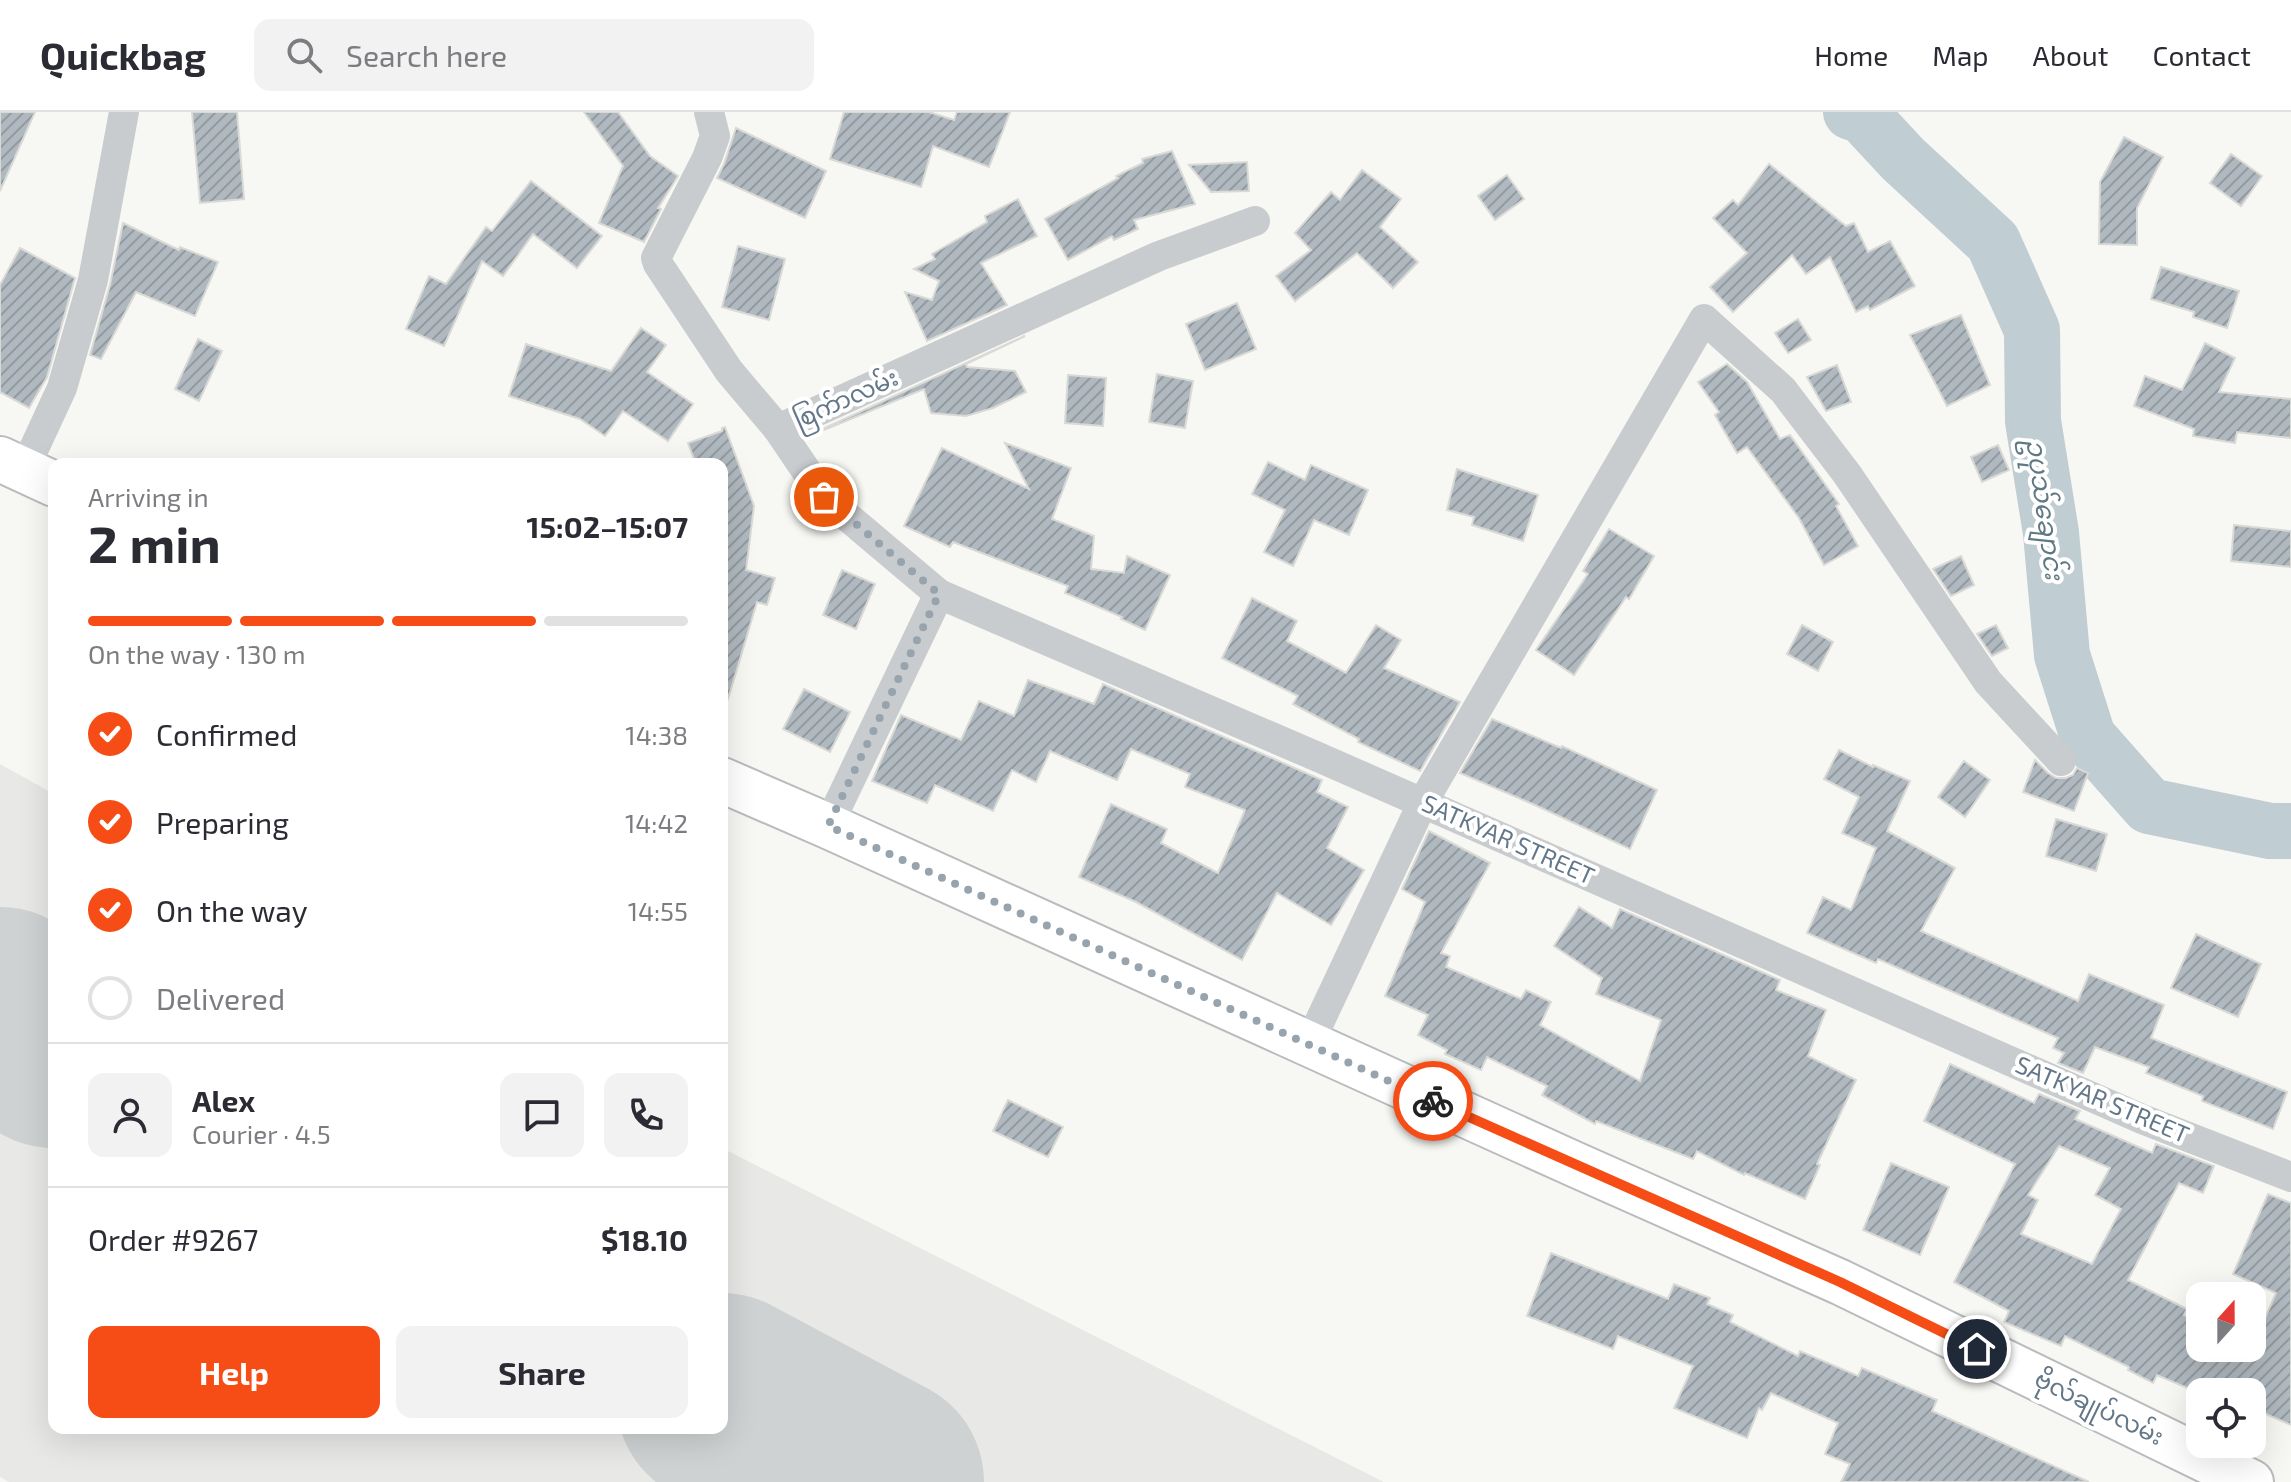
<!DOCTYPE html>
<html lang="en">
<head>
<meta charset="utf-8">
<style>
	body { margin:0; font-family:"Exo 2","Noto Sans Myanmar",sans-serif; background:#f2f2f3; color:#2b2b33; height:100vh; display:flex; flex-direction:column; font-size:30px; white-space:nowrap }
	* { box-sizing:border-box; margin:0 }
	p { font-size:26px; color:#7c7c81 }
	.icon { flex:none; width:44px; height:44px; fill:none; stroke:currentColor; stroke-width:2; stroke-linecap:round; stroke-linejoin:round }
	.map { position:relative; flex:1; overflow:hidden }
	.drawer { position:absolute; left:48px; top:346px; width:680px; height:976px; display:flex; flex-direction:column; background:#fff; border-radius:16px; box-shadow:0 8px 32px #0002 }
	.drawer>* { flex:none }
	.needle { width:52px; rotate:21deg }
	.tools { position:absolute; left:2186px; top:1170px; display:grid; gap:16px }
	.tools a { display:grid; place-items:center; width:80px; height:80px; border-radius:16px; background:#fff; box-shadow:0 8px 32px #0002; font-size:40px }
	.pin { position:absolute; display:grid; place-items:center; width:68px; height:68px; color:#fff; margin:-34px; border:4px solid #fff; border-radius:50%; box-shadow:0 2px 8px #0007 }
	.courier { position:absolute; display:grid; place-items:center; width:80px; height:80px; margin:-40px; border:6px solid #f54d15; border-radius:50%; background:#fff; color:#222; box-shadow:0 2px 10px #0007 }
	.headline em { font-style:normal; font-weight:700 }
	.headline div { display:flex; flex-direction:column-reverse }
	.headline { display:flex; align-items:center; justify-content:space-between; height:136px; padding:0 40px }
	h1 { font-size:52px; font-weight:700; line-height:60px }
	.bar { display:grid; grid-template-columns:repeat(4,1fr); gap:12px 8px; align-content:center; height:96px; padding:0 40px }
	.bar i { height:10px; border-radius:6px; background:#e1e1e2 }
	.bar .current { background:#f54d15 }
	.bar p { grid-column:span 4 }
	.line { display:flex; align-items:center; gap:20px; padding:0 40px; border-top:2px solid #e1e1e2 }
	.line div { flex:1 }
	.round { display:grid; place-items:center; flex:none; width:84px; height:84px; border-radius:16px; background:#f2f2f3 }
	ol { padding:0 40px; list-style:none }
	li { display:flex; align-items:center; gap:24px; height:88px }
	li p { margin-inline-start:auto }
	li .icon { padding:8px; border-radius:50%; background:#f54d15; color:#fff; stroke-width:4 }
	li:last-child { color:#7c7c81 }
	li i { width:44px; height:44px; border:4px solid #e1e1e2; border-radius:50% }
	.primary-button { display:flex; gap:16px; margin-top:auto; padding:16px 40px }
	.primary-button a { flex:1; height:92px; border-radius:16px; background:#f54d15; color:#fff; font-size:32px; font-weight:700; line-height:92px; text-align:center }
	.primary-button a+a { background:#f2f2f3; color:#2b2b33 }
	header { display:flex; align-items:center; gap:48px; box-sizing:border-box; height:112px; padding:0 40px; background:#fff; border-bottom:2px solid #e1e1e2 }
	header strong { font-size:38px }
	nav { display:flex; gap:44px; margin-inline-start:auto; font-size:28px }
	.search { width:560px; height:72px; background:#f2f2f3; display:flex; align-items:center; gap:20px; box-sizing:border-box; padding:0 28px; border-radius:16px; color:#7c7c81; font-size:30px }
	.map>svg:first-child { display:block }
	.built { fill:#e8e9e7 }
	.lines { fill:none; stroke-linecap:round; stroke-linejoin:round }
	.river { stroke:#c0cdd2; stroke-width:56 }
	.runway { stroke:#ced2d2; stroke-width:212 }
	.building { fill:url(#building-hatch); stroke:#d9d9d6; stroke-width:2; fill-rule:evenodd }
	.highway-casing { stroke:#b8bcbf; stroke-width:48 }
	.street { stroke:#c9cccf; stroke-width:30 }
	.highway { stroke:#fff; stroke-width:44 }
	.done { stroke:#97a4ad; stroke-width:8; stroke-dasharray:0 14.4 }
	.route { stroke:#f54d15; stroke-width:10 }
	.labels { text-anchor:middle; stroke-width:8; stroke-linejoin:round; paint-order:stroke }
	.street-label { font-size:24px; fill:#637788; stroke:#fff }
	.water-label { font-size:26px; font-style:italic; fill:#5f7984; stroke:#fff }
</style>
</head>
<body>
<header>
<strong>Quickbag</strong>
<div class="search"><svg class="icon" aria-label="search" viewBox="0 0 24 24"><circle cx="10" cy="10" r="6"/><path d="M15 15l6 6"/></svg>Search here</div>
<nav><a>Home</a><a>Map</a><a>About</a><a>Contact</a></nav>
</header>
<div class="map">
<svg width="2291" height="1370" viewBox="0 0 2291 1370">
	<defs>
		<pattern id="building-hatch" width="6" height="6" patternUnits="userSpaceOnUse" patternTransform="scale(2)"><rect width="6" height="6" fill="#b0b9bf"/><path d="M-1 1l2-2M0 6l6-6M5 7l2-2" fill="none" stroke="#939ba1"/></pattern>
	</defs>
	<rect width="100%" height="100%" fill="#f7f7f3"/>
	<path class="built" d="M0,652L54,682V1316H722V1036L1384,1370H9L0,1365Z"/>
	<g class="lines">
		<path class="river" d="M1851,0L1863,4L1903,47L1993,130L2032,218L2033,309L2051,421L2062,543L2088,625L2149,694L2270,719H2291"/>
		<g class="runway">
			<path d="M0,901L54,930"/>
			<path d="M722,1287L878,1370"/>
		</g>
	</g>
	<g class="building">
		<path d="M0,0H35L0,79Z"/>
		<path d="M192,0H237L244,87L200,91Z"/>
		<path d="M584,0H618L650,44L678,64L658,96L661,97L644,130L599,111L623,54Z"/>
		<path d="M844,0H929L954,8L957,0H1010L989,55L933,34L921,75L830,47Z"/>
		<path d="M736,16L826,59L805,106L717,66L724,52Z"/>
		<path d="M2124,25L2163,45L2137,96V133L2099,132L2100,70Z"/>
		<path d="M1172,39L1195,92L1134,108L1138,117L1114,128L1112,124L1068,148L1045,107L1118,66L1116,64L1143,51L1142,47Z"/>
		<path d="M2231,42L2262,64L2241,94L2210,71Z"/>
		<path d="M1247,50L1249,79L1211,80L1189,53Z"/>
		<path d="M1769,52L1846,114L1854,111L1868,140L1890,129L1915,174L1870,198L1868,194L1856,200L1830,145L1806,162L1792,143L1733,200L1710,175L1747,141L1713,106L1733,88L1738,93Z"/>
		<path d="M1362,58L1401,87L1380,115L1418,150L1393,176L1357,141L1295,189L1276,164L1311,138L1295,121L1331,80L1340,88Z"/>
		<path d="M1507,63L1524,87L1495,108L1478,84Z"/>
		<path d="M531,69L602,124L577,156L533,122L503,164L482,149L444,234L406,217L429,164L446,172L486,115L492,119Z"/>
		<path d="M1018,87L1037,124L981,151L1007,193L927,229L905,180L932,188L939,169L914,157L935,147L932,142L987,110L985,104Z"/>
		<path d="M123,111L179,138L180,135L218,150L195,204L136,180L101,247L90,243L110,173Z"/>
		<path d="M738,134L785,147L769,208L722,195Z"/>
		<path d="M20,136L75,166L47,265L29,296L0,280V173Z"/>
		<path d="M2161,155L2239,179L2227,216L2193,205L2194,200L2151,187Z"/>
		<path d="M1237,191L1256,237L1205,258L1186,212Z"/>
		<path d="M1961,203L1990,273L1947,294L1910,223Z"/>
		<path d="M1798,207L1811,228L1788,241L1775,221Z"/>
		<path d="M641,216L666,233L647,260L693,292L668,329L623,299L605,324L580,307L509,284L526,232L611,259Z"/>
		<path d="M1025,224L966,252L967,255L1015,259L1026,280L993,296L966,304L931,301L924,277L809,324L811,327L808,328L805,325Z"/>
		<path d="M198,227L222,239L199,289L175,277Z"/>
		<path d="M2205,231L2235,246L2219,280L2291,287V326L2237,320L2235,331L2193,324L2194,317L2134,294L2145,264L2182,278Z"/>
		<path d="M1727,252L1747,270L1780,327L1790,323L1839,392L1836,394L1858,434L1824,453L1799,406L1747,335L1737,341L1715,303L1719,300L1698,270Z"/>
		<path d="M1837,253L1851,290L1826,299L1807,265Z"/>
		<path d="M1157,262L1193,269L1185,316L1149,310Z"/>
		<path d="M1068,263L1106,266L1103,314L1065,311Z"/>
		<path d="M725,315L754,394L746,458L775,466L767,493L757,490L728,587L722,586V352H696L688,331L722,319V316Z"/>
		<path d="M1005,331L1071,356L1052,407L1094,424L1091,457L1124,461L1127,444L1170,463L1145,518L1121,507L1122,505L1065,481L1068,474L953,430L950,435L904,414L942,336L1029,377Z"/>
		<path d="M1998,333L2009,358L1982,370L1971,345Z"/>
		<path d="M1268,350L1305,368L1311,353L1368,378L1349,423L1314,408L1293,454L1264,440L1285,398L1252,382Z"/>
		<path d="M1457,357L1538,383L1523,429L1472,413L1474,405L1447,398Z"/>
		<path d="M2234,413L2291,419V455L2231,449Z"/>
		<path d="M1609,417L1654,444L1629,487L1626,485L1574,563L1536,538L1588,462L1583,459Z"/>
		<path d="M1961,444L1974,473L1951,484L1933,457Z"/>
		<path d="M842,458L875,472L856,517L823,503Z"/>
		<path d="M1252,486L1297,509L1287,529L1346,561L1376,513L1401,528L1384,556L1460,590L1420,659L1358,630L1359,627L1293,592L1298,584L1222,546Z"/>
		<path d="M1802,513L1833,530L1818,559L1787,542Z"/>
		<path d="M1996,513L2008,536L1992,544L1977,522Z"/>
		<path d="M1028,568L1094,592L1103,572L1322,668L1317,680L1348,695L1327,736L1364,758L1331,813L1277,781L1242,848L1136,790L1079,765L1111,692L1167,717L1161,731L1218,761L1245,698L1185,675L1190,662L1131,637L1117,668L1050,639L1036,670L1012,658L993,699L935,673L927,691L872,669L901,603L961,628L979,589L1014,604Z"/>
		<path d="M804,577L850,600L830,640L783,617Z"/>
		<path d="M1492,607L1561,636L1562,634L1657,678L1630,737L1535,693L1460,661Z"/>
		<path d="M1839,638L1873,655V653L1910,669L1887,719L1955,756L1921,819L2078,889L2089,862L2164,893L2151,926L2287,980L2273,1017L2202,989L2203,984L2146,961L2149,955L2095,935L2083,961L2058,951L2064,941L2053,936L2058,926L1878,847L1876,851L1807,821L1823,785L1851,798L1876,736L1842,721L1859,685L1824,667Z"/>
		<path d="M2035,648L2048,661L2056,666H2066L2073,663L2077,656L2088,661L2074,699L2023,680Z"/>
		<path d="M1964,649L1990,668L1965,705L1938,685Z"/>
		<path d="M2056,707L2107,722L2096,759L2046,744Z"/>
		<path d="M1429,719L1490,751L1441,841L1450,844L1446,855L1521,887L1526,878L1551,890L1540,913L1640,969L1661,908L1596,882L1602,866L1554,834L1579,795L1612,816L1620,797L1780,868L1776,878L1826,898L1808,944L1856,968L1817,1052L1820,1053L1805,1087L1745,1061L1744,1063L1697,1039L1693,1047L1596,1009L1595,1012L1542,983L1547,974L1487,945L1481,958L1445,942L1447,938L1418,923L1428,903L1385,884L1425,790L1402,777Z"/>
		<path d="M2196,822L2261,852L2238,905L2171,876Z"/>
		<path d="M1950,952L2034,991L2039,982L2080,999L2075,1007L2152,1041L2156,1032L2214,1054L2203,1081L2179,1071L2128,1168L2187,1197L2184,1203L2200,1210V1236H2252L2276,1181L2233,1162L2268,1082L2291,1091V1313L2252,1296V1280H2197L2157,1263L2153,1271L2128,1258L2129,1255L2065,1224L2061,1234L2004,1210L2009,1199L1954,1170L2015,1052L1924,1009ZM2059,1034L2110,1056L2095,1083L2121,1097L2092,1152L2021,1122L2038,1088L2028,1083Z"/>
		<path d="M1008,988L1063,1015L1048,1045L993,1019Z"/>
		<path d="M1891,1051L1949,1075L1920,1143L1863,1118Z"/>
		<path d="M1551,1141L1668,1187L1674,1172L1710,1186L1707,1192L1733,1203L1730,1210L1798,1244L1800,1239L1858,1264L1862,1256L1937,1288L1932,1299L2089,1370H1841L1850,1352L1825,1342L1838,1311L1771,1281L1762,1298L1759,1296L1747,1326L1674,1296L1693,1254L1618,1224L1613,1237L1527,1204Z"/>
	</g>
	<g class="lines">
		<g class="highway-casing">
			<g id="highway">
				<path d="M0,347L54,372"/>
				<path d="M722,668L828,714L1574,1052L1840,1170L2251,1370"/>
			</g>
		</g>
		<g class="street">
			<path d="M709,0L715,24L707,46L656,146L658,152L729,259L778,317L1159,144L1255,109"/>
			<path d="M778,317L824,385L939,482L1318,645L2142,1007L2291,1065"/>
			<path d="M24,358L62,276L93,168L124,0"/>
			<path d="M828,714L939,482"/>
			<path d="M1309,932L1423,690L1704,207L1783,278L1847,362L1988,570L2061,649"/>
		</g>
		<use href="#highway" class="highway"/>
	</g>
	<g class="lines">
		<path class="done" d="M824,385L939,482L828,714L1433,989"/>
		<path class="route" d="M1433,989L1840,1170L1977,1237"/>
	</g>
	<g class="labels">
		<g class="street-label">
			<text transform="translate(846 287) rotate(-24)" y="8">စြက်ာလမ်း</text>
			<text transform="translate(1508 728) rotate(24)" y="8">SATKYAR STREET</text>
			<text transform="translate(2102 988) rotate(23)" y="8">SATKYAR STREET</text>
			<text transform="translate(2099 1296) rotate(26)" y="8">ဗိုလ်ချုပ်လမ်း</text>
		</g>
		<g class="water-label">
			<text transform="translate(2045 397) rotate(82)" y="9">ဥပုသ်ချောင်း</text>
		</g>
	</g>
</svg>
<div class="tools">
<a><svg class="needle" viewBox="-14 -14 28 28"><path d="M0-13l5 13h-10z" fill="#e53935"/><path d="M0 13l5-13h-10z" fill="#7c7c81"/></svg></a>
<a><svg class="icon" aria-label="locate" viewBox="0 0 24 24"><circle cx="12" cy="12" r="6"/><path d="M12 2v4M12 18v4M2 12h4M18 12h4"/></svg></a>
</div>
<div class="pin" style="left:824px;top:385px;background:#ea580c"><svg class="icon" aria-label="bag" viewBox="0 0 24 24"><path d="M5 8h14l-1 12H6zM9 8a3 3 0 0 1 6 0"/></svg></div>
<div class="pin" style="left:1977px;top:1237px;background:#1f2937"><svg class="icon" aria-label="home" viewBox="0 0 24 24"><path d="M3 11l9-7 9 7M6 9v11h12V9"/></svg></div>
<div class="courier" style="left:1433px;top:989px"><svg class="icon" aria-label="bike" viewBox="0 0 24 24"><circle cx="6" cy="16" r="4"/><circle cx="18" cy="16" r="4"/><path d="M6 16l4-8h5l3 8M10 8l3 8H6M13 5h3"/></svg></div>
<section class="drawer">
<div class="headline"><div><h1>2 min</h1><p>Arriving in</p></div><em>15:02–15:07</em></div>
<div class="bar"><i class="current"></i><i class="current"></i><i class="current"></i><i></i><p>On the way · 130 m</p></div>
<ol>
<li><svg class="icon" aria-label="check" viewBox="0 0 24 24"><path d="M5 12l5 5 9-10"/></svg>Confirmed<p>14:38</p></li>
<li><svg class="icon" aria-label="check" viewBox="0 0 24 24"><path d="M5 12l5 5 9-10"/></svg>Preparing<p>14:42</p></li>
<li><svg class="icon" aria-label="check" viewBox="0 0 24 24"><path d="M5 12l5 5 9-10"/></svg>On the way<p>14:55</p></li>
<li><i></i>Delivered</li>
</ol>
<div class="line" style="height:144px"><a class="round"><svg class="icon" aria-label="person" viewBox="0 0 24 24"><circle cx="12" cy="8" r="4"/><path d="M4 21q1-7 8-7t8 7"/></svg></a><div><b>Alex</b><p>Courier · 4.5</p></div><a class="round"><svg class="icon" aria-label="chat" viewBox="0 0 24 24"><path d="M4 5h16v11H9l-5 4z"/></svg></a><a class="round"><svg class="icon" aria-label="phone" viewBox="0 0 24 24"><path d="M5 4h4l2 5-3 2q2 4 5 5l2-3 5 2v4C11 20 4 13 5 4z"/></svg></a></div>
<div class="line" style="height:104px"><div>Order #9267</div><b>$18.10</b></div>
<div class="primary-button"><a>Help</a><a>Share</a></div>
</section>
</div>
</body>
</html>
